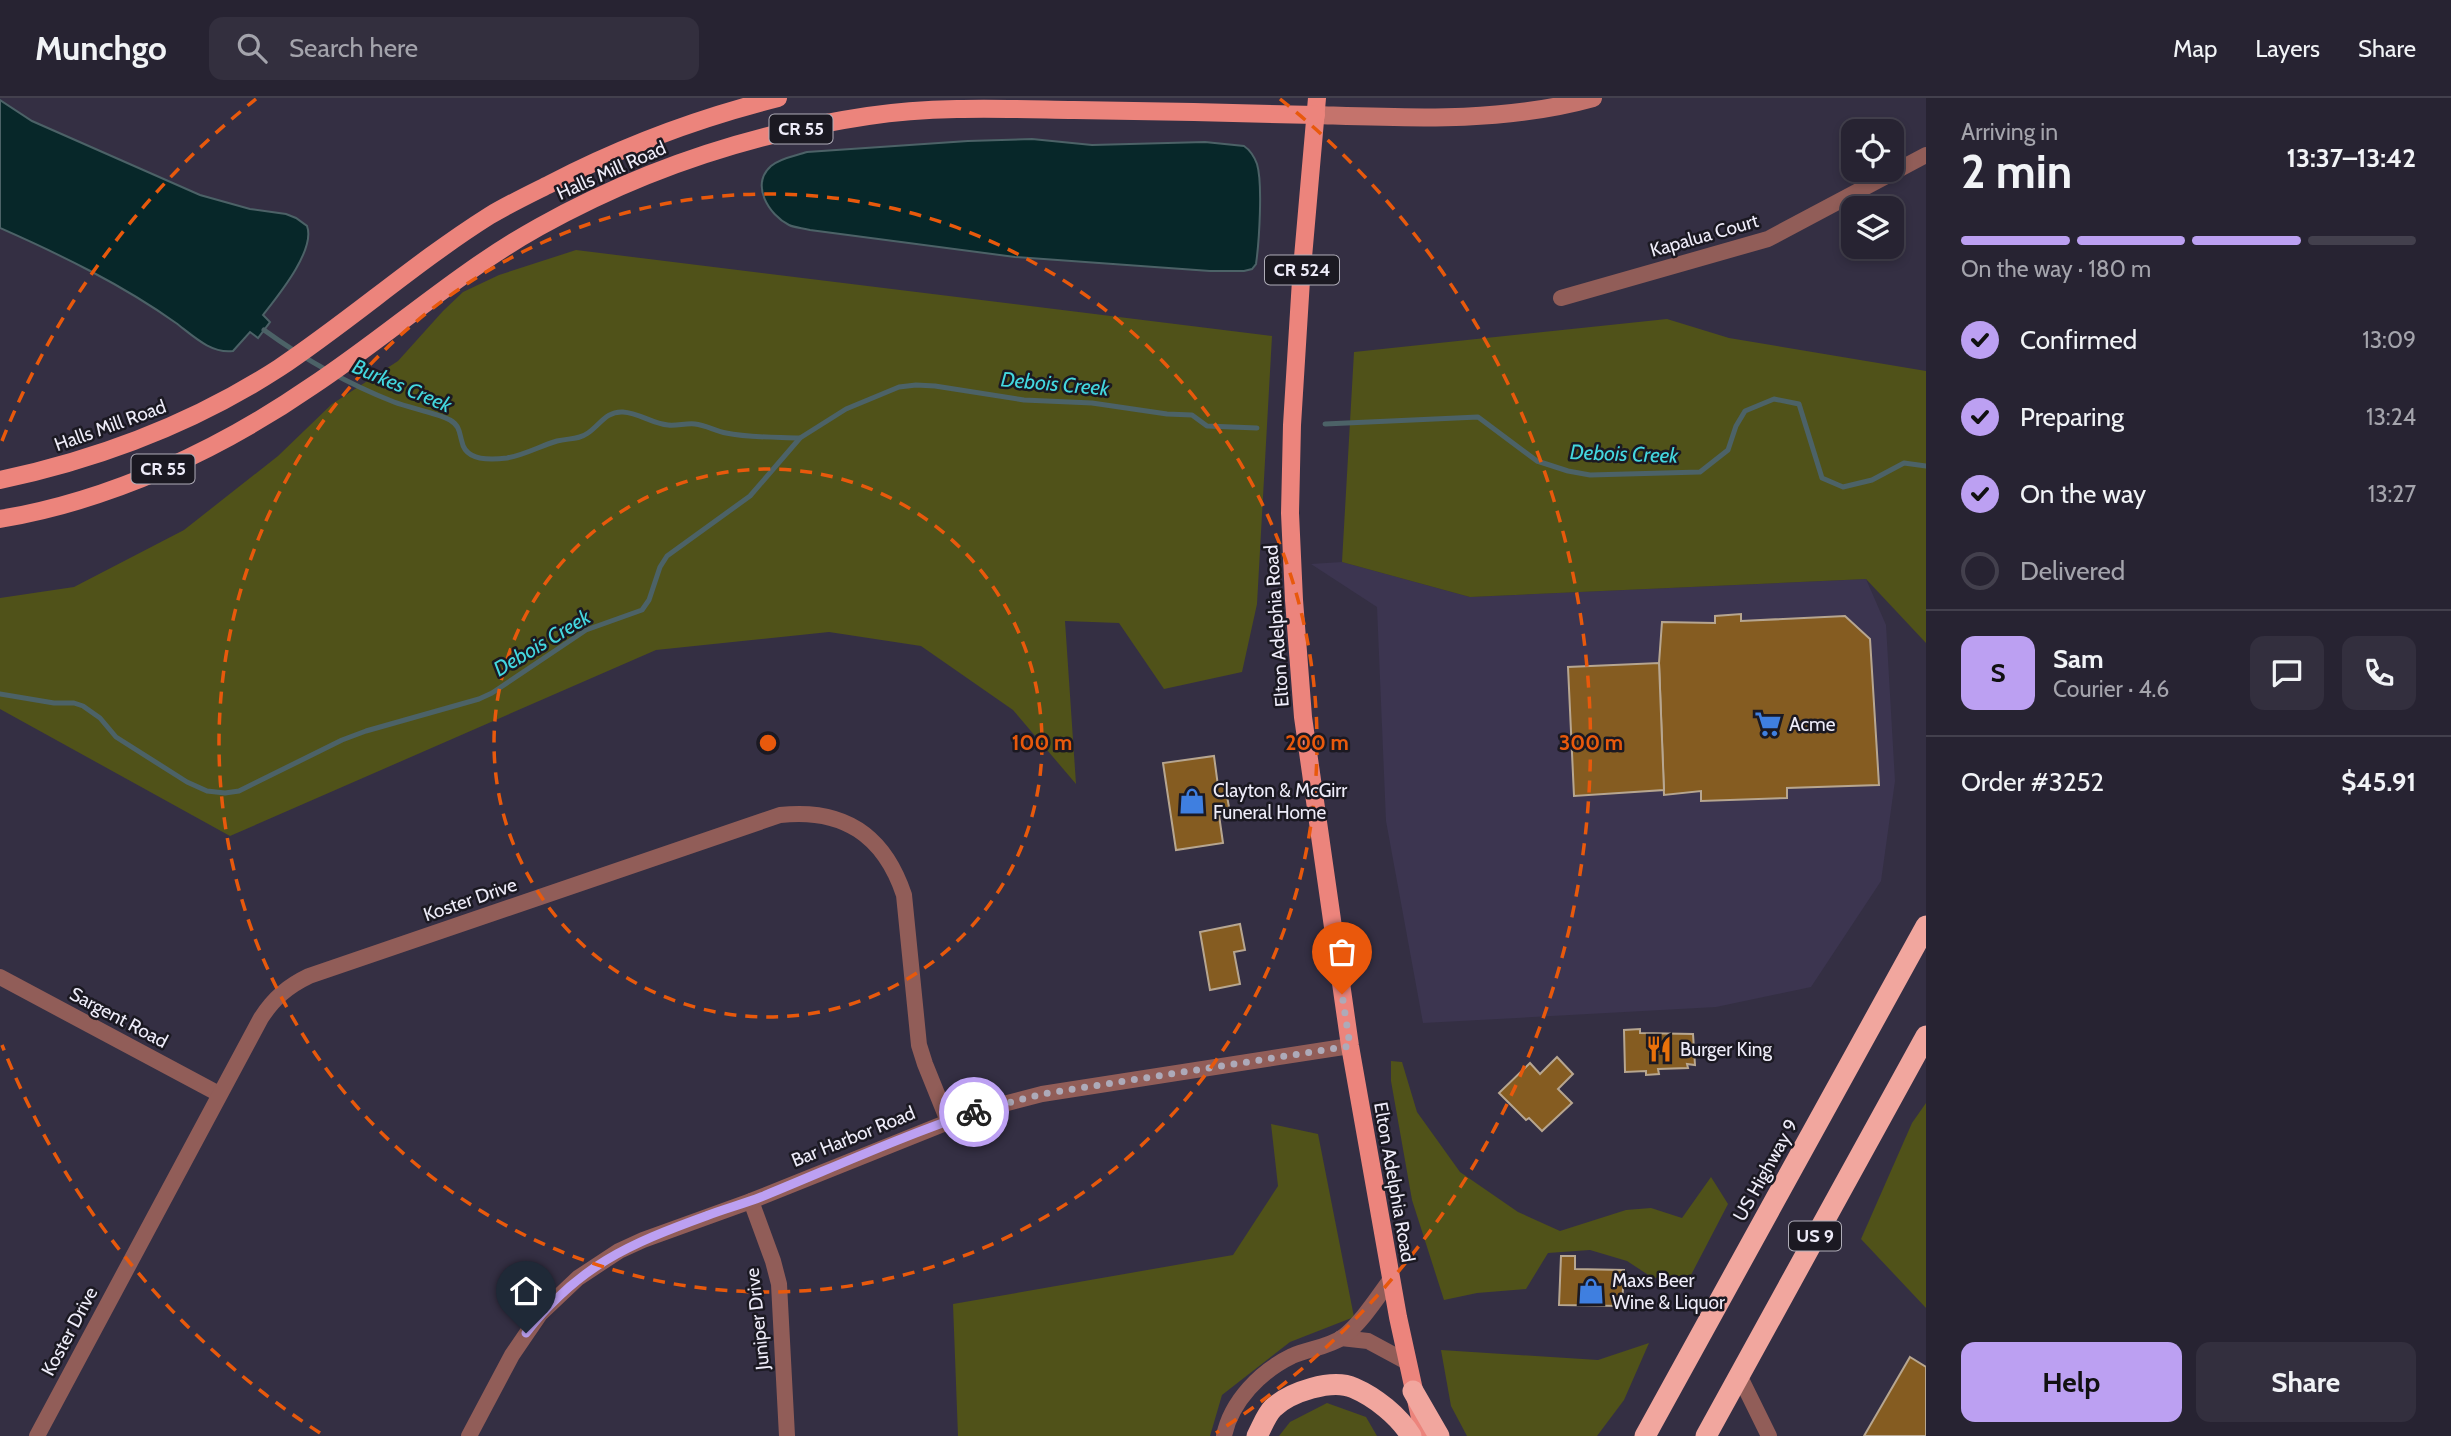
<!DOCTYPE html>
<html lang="en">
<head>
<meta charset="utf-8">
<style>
	body { margin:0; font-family:Cabin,sans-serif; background:#332f3e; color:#f1f3f6; height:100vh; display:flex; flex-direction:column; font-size:26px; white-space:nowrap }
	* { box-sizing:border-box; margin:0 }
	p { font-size:23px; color:#a4a4ac }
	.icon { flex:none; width:38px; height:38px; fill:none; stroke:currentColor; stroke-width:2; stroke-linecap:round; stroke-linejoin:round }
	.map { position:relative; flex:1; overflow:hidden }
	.sheet { display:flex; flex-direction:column; background:#272332; width:525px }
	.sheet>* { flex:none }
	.fabs { position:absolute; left:1841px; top:21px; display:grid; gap:14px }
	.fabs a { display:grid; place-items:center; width:63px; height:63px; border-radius:14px; background:#272332; box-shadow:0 4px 10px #0003,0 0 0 2px #43404d; font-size:35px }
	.pin { position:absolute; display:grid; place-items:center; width:60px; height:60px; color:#fff; margin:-72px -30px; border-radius:50% 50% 50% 0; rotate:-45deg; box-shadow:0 0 7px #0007 }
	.pin .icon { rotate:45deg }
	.courier { position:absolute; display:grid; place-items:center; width:70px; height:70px; margin:-35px; border:5px solid #bca0f2; border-radius:50%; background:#fff; color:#222; box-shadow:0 2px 9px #0007 }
	.summary em { font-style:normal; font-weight:700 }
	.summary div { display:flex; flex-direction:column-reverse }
	.summary { display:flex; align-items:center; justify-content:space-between; height:119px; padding:0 35px }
	h1 { font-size:46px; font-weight:700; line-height:52px }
	.bar { display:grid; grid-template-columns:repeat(4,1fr); gap:10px 7px; align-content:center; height:84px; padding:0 35px }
	.bar i { height:9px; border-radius:5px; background:#43404d }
	.bar .selected { background:#bca0f2 }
	.bar p { grid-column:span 4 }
	.line { display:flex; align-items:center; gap:18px; padding:0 35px; border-top:2px solid #43404d }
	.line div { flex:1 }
	.round { display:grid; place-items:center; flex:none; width:74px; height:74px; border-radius:14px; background:#332f3e }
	ol { padding:0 35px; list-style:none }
	li { display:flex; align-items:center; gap:21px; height:77px }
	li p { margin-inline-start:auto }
	li .icon { padding:7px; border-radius:50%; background:#bca0f2; color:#111; stroke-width:4 }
	li:last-child { color:#a4a4ac }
	li i { width:38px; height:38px; border:4px solid #43404d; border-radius:50% }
	.button { display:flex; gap:14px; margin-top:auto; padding:14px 35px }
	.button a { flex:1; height:80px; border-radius:14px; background:#bca0f2; color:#111; font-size:28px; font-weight:700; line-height:80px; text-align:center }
	.button a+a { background:#332f3e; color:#f1f3f6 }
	header { display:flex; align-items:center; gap:42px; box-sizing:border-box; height:98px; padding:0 35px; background:#272332; border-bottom:2px solid #43404d }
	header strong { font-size:33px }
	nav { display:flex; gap:38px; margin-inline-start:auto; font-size:24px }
	.search { width:490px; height:63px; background:#332f3e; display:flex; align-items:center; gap:18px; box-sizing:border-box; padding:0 24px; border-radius:14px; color:#a4a4ac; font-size:26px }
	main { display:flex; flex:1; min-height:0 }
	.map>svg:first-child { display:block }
	.built { fill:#3c3550 }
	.green { fill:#505219 }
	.water { fill:#072729; stroke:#4c6267; stroke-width:2 }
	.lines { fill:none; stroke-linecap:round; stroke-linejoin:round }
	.stream { stroke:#4c6267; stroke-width:5 }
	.building { fill:#855c21; stroke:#b7a690; stroke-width:2 }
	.street { stroke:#915d58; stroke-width:16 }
	.secondary { stroke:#c4736c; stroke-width:18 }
	.primary { stroke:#ec847c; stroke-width:18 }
	.highway { stroke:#f1a69e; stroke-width:21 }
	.done { stroke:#adaab9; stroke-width:7; stroke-dasharray:0 12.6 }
	.route { stroke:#bca0f2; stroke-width:9 }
	.ring { fill:none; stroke:#e8590c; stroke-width:3.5; stroke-dasharray:12 9 }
	.labels { text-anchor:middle; stroke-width:5; stroke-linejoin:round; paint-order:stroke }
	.shield { fill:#1b1922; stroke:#afadb8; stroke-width:2 }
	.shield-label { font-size:18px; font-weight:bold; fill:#eeecf9 }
	.street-label { font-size:19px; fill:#eeecf9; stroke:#1b1922 }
	.poi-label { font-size:19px; fill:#eeecf9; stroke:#1b1922; text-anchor:start }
	.water-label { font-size:21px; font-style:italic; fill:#43d7df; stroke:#1b1922 }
	.centre { fill:#e8590c; stroke:#1b1922; stroke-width:3.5 }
	.ring-label { font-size:21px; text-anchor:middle; font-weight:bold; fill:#e8590c; stroke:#1b1922; stroke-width:5; stroke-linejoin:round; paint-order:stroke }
</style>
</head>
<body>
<header>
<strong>Munchgo</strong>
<div class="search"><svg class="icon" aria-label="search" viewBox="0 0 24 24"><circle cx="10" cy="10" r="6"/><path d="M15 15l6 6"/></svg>Search here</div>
<nav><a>Map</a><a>Layers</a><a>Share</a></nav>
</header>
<main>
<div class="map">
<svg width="1926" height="1338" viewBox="0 0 1926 1338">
	<rect width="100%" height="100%" fill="#342f43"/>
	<path class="built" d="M1342,464L1470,499L1866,481L1886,527L1895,683L1881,783L1811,889L1716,909L1423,925L1386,723L1377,509L1311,466Z"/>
	<g class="green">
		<path d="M576,152L1272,238L1257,506L1242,574L1164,591L1119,525L1065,523L1076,686L1013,612L921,548L829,534L656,552L230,738L0,611V500L74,489L184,432L278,358L332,306L398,263L443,213L463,194L499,177Z"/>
		<path d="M1667,221L1729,240L1926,273V545L1866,481L1470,499L1342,464L1354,254Z"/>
		<path d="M1391,963L1402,964L1417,1014L1460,1074L1518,1114L1560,1133L1626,1112L1651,1110L1682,1120L1711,1079L1728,1106L1691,1177L1653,1180L1627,1163L1590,1152L1548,1155L1526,1191L1477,1195L1444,1202L1412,1102L1391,983Z"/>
		<path d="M1926,1005V1210L1861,1141L1912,1025Z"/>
		<path d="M1271,1026L1318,1036L1354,1219L1290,1244L1222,1297L1210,1338H958L953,1206L1233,1157L1278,1088Z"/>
		<path d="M1649,1245L1624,1302L1597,1338H1467L1451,1308L1441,1252L1598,1262Z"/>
		<path d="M1327,1305L1366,1319L1377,1338H1279L1290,1324Z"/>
	</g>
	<g class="water">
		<path d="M0,2L32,23L200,97L250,111L286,116L296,120L307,128C316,152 277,199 263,217L270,224L258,240L250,234L233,253C211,256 192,237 176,225C121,186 61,157 0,130Z"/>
		<path d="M1032,41L1092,47L1205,44L1244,48C1250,52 1254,58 1257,66C1263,86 1259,145 1256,166L1252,171L1244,173H1210L1015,159L810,132C804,130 795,130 789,127C769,117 750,87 771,68C780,60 795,58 807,54L968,43Z"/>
	</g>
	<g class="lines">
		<g class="stream">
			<path d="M264,232C304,261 348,286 394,304C410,310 437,315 450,322C460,328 459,334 462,344C466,364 492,362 507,360C525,357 540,348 557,343C569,340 578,342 588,335C600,327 606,313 623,314C639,315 653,326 668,327C677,328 686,325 695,326C705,327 716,333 726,335C749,340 776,339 800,340"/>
			<path d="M1325,326L1478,319L1537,363L1568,373L1590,377L1700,374L1728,352L1736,328L1745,313L1774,301L1799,306L1822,380L1843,389L1872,382L1904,365L1926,368"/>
			<path d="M0,596L54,605H74L83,608L100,620L116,639L187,684L207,693L225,695L239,693L342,642L366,633L479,601L492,595L586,532L642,512L649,502L660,469L667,458L750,398L800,340L846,311L899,289L916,287L935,288L1024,302L1092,305L1167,316L1192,317L1207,328L1257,330"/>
		</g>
	</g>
	<g class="building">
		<path d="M1741,516V523L1845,518L1870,541L1879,687L1787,690V700L1701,703V693L1664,697L1659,565L1662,524L1715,525V518Z"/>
		<path d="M1659,565L1664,692L1574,698L1568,569Z"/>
		<path d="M1214,658L1218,688L1225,687L1230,715L1219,717L1223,745L1176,752L1163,665Z"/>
		<path d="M1240,826L1245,852L1234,854L1240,886L1210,892L1200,834Z"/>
		<path d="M1640,931V935L1693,936L1695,967L1687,966L1688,970L1658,971L1659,976L1646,977V973L1625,974L1624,932Z"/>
		<path d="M1557,959L1573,976L1558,991L1572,1005L1542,1033L1529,1020L1526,1022L1499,995L1530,965L1540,976Z"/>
		<path d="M1561,1158H1575V1171L1624,1172L1622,1208L1559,1207Z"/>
		<path d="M1910,1259L1926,1269V1338H1864Z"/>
	</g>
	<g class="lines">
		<g class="street">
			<path d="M1561,200L1768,141L1926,57"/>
			<path d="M0,879L219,996"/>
			<path d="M751,1103L773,1163L779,1186L787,1338"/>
			<path d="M1341,1240L1368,1243L1407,1264"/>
			<path d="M1739,1277L1769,1338"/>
			<path d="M37,1338L261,920C274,900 288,888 309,878L780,717C843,710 884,737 904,797L919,947L925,966L948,1023"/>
			<path d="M469,1338L512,1257L540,1216L578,1180L619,1153L643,1142L751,1103L973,1014L1042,996L1350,948"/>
			<path d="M1224,1338C1231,1303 1261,1273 1292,1258C1308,1251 1329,1249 1343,1239C1362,1224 1377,1200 1391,1181"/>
		</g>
		<path class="secondary" d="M1316,17C1409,20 1503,25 1593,0"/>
		<g class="primary">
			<path d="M1317,0L1301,182L1292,327L1290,415L1294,502L1303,619L1350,948L1398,1219L1424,1338"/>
			<path d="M0,382C99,361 194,325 279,270C351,222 416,164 489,118C509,106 530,96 550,86C623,48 698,20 778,0"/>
			<path d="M0,421C112,402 219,352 312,288C389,237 458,174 539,129C641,72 753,35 868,18C936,8 1005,11 1074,12C1155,13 1235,15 1316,17"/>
		</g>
		<g class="highway">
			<path d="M1413,1293L1439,1338"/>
			<path d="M1257,1338C1262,1329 1266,1317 1273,1310C1290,1294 1332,1280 1354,1290C1375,1299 1399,1318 1411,1338"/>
			<path d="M1645,1338L1926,828"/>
			<path d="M1706,1338L1926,938"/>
		</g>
	</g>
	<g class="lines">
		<path class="done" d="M974,1014L1042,996L1350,948L1342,896"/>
		<path class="route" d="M526,1235C578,1168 629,1146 706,1118C724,1111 743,1106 761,1099C832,1070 902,1038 974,1014"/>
	</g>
	<g class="ring">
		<circle cx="768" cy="645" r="274"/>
		<circle cx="768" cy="645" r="549"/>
		<path d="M320 1335A823 823 0 0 1 2 947M2 343A823 823 0 0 1 256 1M1280 1A823 823 0 0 1 1216 1335"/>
	</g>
	<defs>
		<g id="supermarket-bare" transform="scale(2.1)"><path d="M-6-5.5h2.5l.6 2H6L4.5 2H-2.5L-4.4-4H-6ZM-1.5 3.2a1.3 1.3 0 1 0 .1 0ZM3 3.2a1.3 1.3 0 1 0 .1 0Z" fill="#3f7fe0" stroke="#1b1922" stroke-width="2.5" paint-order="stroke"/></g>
		<g id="shop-bare" transform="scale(2.1)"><path d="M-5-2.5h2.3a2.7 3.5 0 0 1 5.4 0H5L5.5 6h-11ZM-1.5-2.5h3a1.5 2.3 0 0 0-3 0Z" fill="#3f7fe0" stroke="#1b1922" stroke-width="2.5" paint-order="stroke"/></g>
		<g id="restaurant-bare" transform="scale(2.1)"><path d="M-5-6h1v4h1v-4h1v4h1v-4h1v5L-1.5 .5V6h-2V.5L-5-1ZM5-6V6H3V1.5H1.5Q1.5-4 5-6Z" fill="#e8710a" stroke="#1b1922" stroke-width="2.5" paint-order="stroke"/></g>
	</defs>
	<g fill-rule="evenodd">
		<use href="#supermarket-bare" x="1768" y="626"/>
		<use href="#shop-bare" x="1192" y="703"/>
		<use href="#restaurant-bare" x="1659" y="951"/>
		<use href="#shop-bare" x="1591" y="1193"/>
	</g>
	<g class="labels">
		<g class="shield">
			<rect x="769.5" y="16.5" width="63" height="29" rx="5"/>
			<rect x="1265" y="157.5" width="74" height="29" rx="5"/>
			<rect x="131.5" y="356.5" width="63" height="29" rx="5"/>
			<rect x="1789" y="1123.5" width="52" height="29" rx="5"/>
		</g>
		<g class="shield-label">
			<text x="801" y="37">CR 55</text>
			<text x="1302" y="178">CR 524</text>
			<text x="163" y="377">CR 55</text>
			<text x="1815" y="1144">US 9</text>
		</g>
		<g class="street-label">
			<text transform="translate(611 72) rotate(-24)" y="7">Halls Mill Road</text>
			<text transform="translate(1704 137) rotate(-16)" y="7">Kapalua Court</text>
			<text transform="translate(110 327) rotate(-20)" y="7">Halls Mill Road</text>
			<text transform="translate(1276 528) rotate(-94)" y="7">Elton Adelphia Road</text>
			<text transform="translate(470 801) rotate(-19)" y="7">Koster Drive</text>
			<text transform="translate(119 919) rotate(28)" y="7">Sargent Road</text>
			<text transform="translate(853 1038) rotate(-22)" y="7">Bar Harbor Road</text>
			<text transform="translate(1765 1072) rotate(-61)" y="7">US Highway 9</text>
			<text transform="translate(1395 1084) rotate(80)" y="7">Elton Adelphia Road</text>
			<text transform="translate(757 1221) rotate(-96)" y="7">Juniper Drive</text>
			<text transform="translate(69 1233) rotate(-62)" y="7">Koster Drive</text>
		</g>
		<g class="poi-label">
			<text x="1789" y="633">Acme</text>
			<text x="1213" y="699">Clayton &amp; McGirr<tspan x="1213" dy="22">Funeral Home</tspan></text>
			<text x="1680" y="958">Burger King</text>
			<text x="1612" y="1189">Maxs Beer<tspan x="1612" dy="22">Wine &amp; Liquor</tspan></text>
		</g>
		<g class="water-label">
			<text transform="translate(1055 286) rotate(5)" y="7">Debois Creek</text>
			<text transform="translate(402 288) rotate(23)" y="7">Burkes Creek</text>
			<text transform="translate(1624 356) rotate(2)" y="7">Debois Creek</text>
			<text transform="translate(542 545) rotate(-31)" y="7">Debois Creek</text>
		</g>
	</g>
	<circle cx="768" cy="645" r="10" class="centre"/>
	<g class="ring-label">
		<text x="1042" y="652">100 m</text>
		<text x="1317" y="652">200 m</text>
		<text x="1591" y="652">300 m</text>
	</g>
</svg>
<div class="fabs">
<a><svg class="icon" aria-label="locate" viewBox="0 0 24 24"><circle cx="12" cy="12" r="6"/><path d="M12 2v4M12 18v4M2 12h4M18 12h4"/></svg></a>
<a><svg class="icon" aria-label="layers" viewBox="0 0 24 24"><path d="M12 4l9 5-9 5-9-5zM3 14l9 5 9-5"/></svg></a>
</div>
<div class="pin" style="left:1342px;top:896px;background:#ea580c"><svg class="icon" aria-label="bag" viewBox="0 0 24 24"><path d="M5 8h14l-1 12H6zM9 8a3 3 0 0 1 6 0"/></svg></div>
<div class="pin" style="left:526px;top:1235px;background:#1f2937"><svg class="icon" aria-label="home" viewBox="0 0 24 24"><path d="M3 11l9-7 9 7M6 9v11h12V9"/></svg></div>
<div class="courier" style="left:974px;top:1014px"><svg class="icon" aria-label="bike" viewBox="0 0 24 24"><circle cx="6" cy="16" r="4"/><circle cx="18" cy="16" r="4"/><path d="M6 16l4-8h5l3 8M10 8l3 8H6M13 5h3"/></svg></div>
</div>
<section class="sheet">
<div class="summary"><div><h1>2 min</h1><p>Arriving in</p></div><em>13:37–13:42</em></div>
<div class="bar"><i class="selected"></i><i class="selected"></i><i class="selected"></i><i></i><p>On the way · 180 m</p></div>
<ol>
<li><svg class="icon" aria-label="check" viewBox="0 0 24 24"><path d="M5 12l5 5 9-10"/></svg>Confirmed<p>13:09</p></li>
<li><svg class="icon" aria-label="check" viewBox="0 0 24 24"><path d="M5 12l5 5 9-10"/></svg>Preparing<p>13:24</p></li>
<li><svg class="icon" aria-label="check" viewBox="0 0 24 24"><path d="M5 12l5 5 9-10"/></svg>On the way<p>13:27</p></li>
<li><i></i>Delivered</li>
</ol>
<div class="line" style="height:126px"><b class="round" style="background:#bca0f2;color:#111">S</b><div><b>Sam</b><p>Courier · 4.6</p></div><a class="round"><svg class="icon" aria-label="chat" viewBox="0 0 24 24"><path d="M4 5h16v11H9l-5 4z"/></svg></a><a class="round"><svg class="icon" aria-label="phone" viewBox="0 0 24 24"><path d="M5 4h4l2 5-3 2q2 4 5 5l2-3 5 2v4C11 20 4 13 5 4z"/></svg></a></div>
<div class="line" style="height:91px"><div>Order #3252</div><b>$45.91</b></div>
<div class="button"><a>Help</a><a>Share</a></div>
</section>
</main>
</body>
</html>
